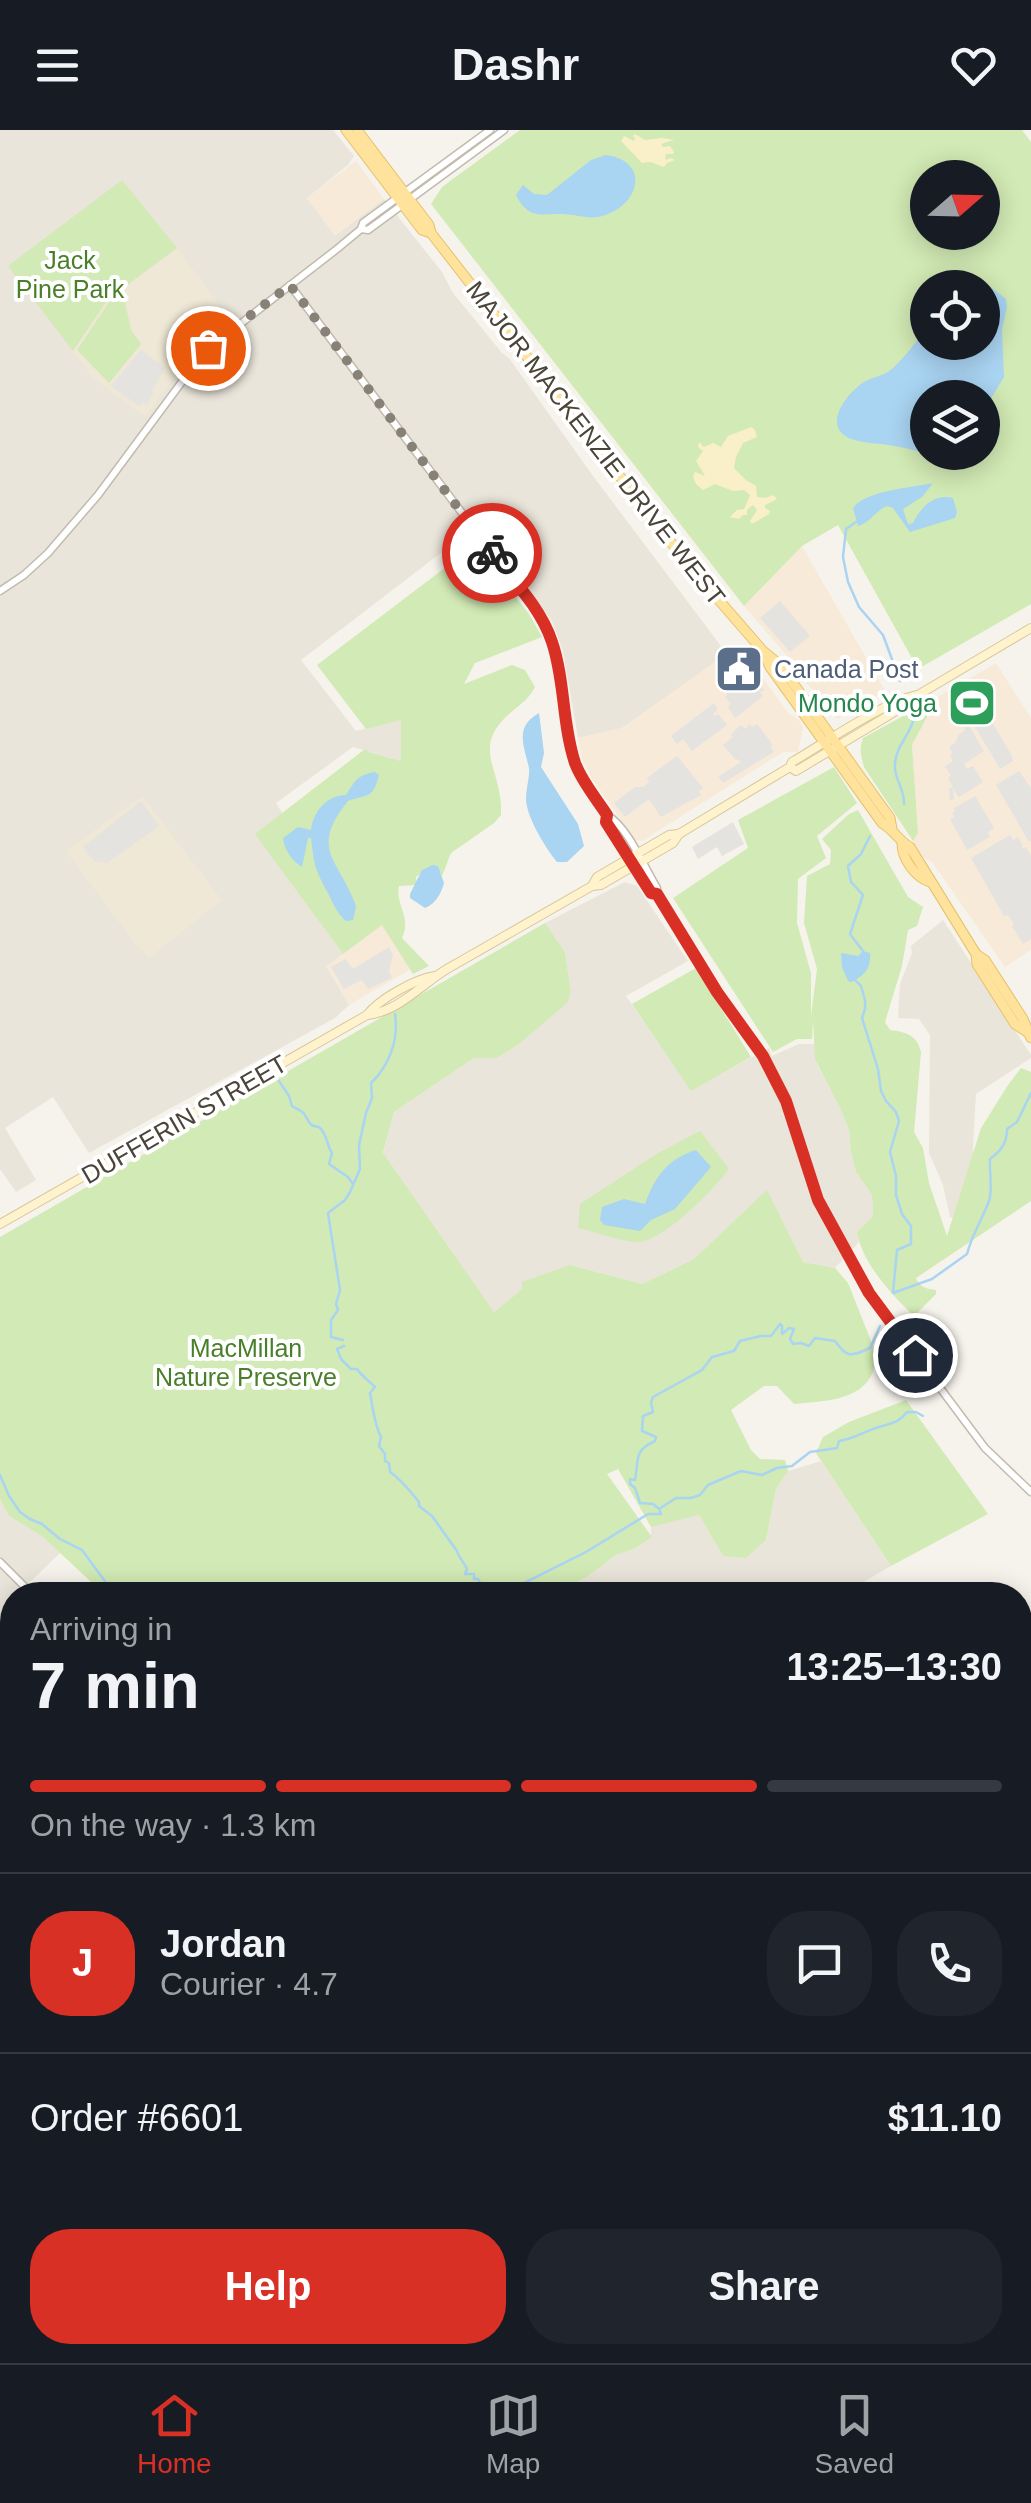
<!DOCTYPE html>
<html lang="en">
<head>
<meta charset="utf-8">
<style>
	body { margin:0; font-family:Helvetica,sans-serif; background:#20242c; color:#f1f3f6; height:100vh; display:flex; flex-direction:column; font-size:38px; white-space:nowrap }
	* { box-sizing:border-box; margin:0 }
	p { font-size:32px; color:#9ea1a6 }
	.icon { flex:none; width:55px; height:55px; fill:none; stroke:currentColor; stroke-width:2; stroke-linecap:round; stroke-linejoin:round }
	.map { position:relative; flex:1; overflow:hidden }
	.details { position:absolute; left:0px; top:1452px; width:1032px; height:782px; display:flex; flex-direction:column; background:#171b24; border-radius:40px 40px 0 0; box-shadow:0 5px 25px #0003 }
	.details>* { flex:none }
	.needle { width:65px; rotate:70deg }
	.tools { position:absolute; left:910px; top:30px; display:grid; gap:20px }
	.tools a { display:grid; place-items:center; width:90px; height:90px; border-radius:50%; background:#171b24; box-shadow:0 5px 25px #0003; font-size:50px }
	.pin { position:absolute; display:grid; place-items:center; width:85px; height:85px; color:#fff; margin:-42px; border:5px solid #fff; border-radius:50%; box-shadow:0 2px 10px #0007 }
	.courier { position:absolute; display:grid; place-items:center; width:100px; height:100px; margin:-50px; border:8px solid #d93025; border-radius:50%; background:#fff; color:#222; box-shadow:0 2px 12px #0007 }
	.headline em { font-style:normal; font-weight:600 }
	.headline div { display:flex; flex-direction:column-reverse }
	.headline { display:flex; align-items:center; justify-content:space-between; height:170px; padding:0 30px }
	h1 { font-size:65px; font-weight:600; line-height:75px }
	.bar { display:grid; grid-template-columns:repeat(4,1fr); gap:15px 10px; align-content:center; height:120px; padding:0 30px }
	.bar i { height:12px; border-radius:8px; background:#363941 }
	.bar .selected { background:#d93025 }
	.bar p { grid-column:span 4 }
	.line { display:flex; align-items:center; gap:25px; padding:0 30px; border-top:2px solid #363941 }
	.line div { flex:1 }
	.round { display:grid; place-items:center; flex:none; width:105px; height:105px; border-radius:40px; background:#20242c }
	.action { display:flex; gap:20px; margin-top:auto; padding:20px 30px }
	.action a { flex:1; height:115px; border-radius:40px; background:#d93025; color:#fff; font-size:40px; font-weight:600; line-height:115px; text-align:center }
	.action a+a { background:#20242c; color:#f1f3f6 }
	header { display:flex; justify-content:space-between; align-items:center; height:130px; padding:0 30px; background:#171b24; font-size:45px; font-weight:600 }
	.tabs { display:flex; justify-content:space-around; align-items:center; height:140px; border-top:2px solid #363941; background:#171b24; font-size:28px; color:#9ea1a6 }
	.tabs a { display:grid; justify-items:center; gap:5px }
	.tabs .selected { color:#d93025 }
	.map>svg:first-child { display:block }
	.residential { fill:#eae5da }
	.commercial { fill:#f7ead8 }
	.education { fill:#efe8d6 }
	.green { fill:#d2eab5; fill-rule:evenodd }
	.sand { fill:#f9efc9 }
	.parking { fill:#e5e3e0 }
	.water { fill:#a9d4f2 }
	.lines { fill:none; stroke-linecap:round; stroke-linejoin:round }
	.stream { stroke:#a9d4f2; stroke-width:2.5 }
	.tertiary-casing { stroke:#c2bbae; stroke-width:9 }
	.secondary-casing { stroke:#d6c79b; stroke-width:10 }
	.primary-casing { stroke:#e6c16a; stroke-width:11 }
	.tertiary { stroke:#fff; stroke-width:6 }
	.secondary { stroke:#fff3cd; stroke-width:8 }
	.primary { stroke:#ffe39c; stroke-width:9 }
	.done { stroke:#878178; stroke-width:10; stroke-dasharray:0 18 }
	.route { stroke:#d93025; stroke-width:12 }
	.labels { text-anchor:middle; stroke-width:8; stroke-linejoin:round; paint-order:stroke }
	.park-label { font-size:25px; fill:#4a7f2a; stroke:#fff }
	.street-label { font-size:25px; fill:#4b4439; stroke:#fff }
	.service-label { font-size:25px; fill:#4e5e75; stroke:#fff; text-anchor:start }
	.leisure-label { font-size:25px; fill:#27864d; stroke:#fff; text-anchor:end }
</style>
</head>
<body>
<header><svg class="icon" aria-label="menu" viewBox="0 0 24 24"><path d="M4 6h16M4 12h16M4 18h16"/></svg>Dashr<svg class="icon" aria-label="heart" viewBox="0 0 24 24"><path d="M12 20l-8-8c-3-5 5-10 8-4 3-6 11-1 8 4z"/></svg></header>
<div class="map">
<svg width="1031" height="2233" viewBox="0 0 1031 2233">
	<rect width="100%" height="100%" fill="#f6f3ec"/>
	<g class="residential">
		<path d="M0,0H333L354,26L348,35L307,68L335,105L384,69L442,142L453,163L502,223L509,228L593,346L727,524L622,598L578,608L563,521L552,491L480,394L467,403L301,530L356,601L401,590V631L353,617L276,673L283,684L256,704L343,824L327,837L349,875L335,888L89,1023L53,967L5,998L36,1050L16,1062L0,1039Z"/>
		<path d="M625,752L637,756L688,831L626,866L691,960L769,918L772,926L799,914H815V931L840,978L849,1000L851,1022L856,1042L872,1065L873,1086L857,1102L859,1112L835,1138L803,1132L767,1061L694,1129L642,1154L570,1135L522,1159L491,1184L383,1024L394,982L474,928H497L519,914L571,862L565,822L545,793Z"/>
		<path d="M943,790L1031,925V928L976,964L973,1017L975,1040L960,1090L950,1087L943,1055L929,1023L930,905L919,889L898,888L900,854L912,823L911,816Z"/>
		<path d="M821,1331L891,1436L841,1465H551L587,1447L616,1425L634,1419L651,1407V1397L678,1389L699,1385L723,1426L766,1410L776,1359L788,1341Z"/>
		<path d="M0,1369L9,1386L43,1407L60,1423L31,1451L22,1465H12V1479L0,1488Z"/>
		<path d="M1031,1685V1793L1024,1778H1020V1690Z"/>
		<path d="M0,1767L12,1775V1961L0,1969Z"/>
		<path d="M1031,1883V2062L1020,2070V1884Z"/>
		<path d="M0,2062L12,2080V2222L50,2223L46,2233H0Z"/>
		<path d="M869,2223H939L945,2233H875Z"/>
	</g>
	<g class="commercial">
		<path d="M356,31L384,69L335,106L307,68Z"/>
		<path d="M802,416L885,561L837,589L795,539V535L744,476Z"/>
		<path d="M739,515L789,584L800,591L803,598L798,622H783L642,711L635,710L591,647L582,629L578,608L622,598Z"/>
		<path d="M996,533L1031,588V820L1005,837L932,732L923,727L913,711L918,703L912,615L939,566Z"/>
		<path d="M382,794L411,839L349,875L327,836Z"/>
	</g>
	<g class="education">
		<path d="M177,118L231,190L196,218L145,287L92,247L73,221L108,170Z"/>
		<path d="M142,666L222,770L149,828L135,814L66,721Z"/>
	</g>
	<g class="green">
		<path d="M520,0H1022L1031,12V474L918,539L838,395L802,416L744,476L431,74L442,57ZM928,48H982V102H928ZM928,158H982V212H928ZM928,268H982V322H928Z"/>
		<path d="M122,50L177,118L108,169L73,221L8,136Z"/>
		<path d="M123,162L131,200L141,214L109,253L77,220L109,172Z"/>
		<path d="M475,415L529,484L542,507L475,533L464,554L512,535L525,540L535,557C527,573 512,579 501,592C480,618 494,633 499,661C501,669 501,677 501,685L494,693L451,723L442,746L436,735L427,739L416,747L417,755L399,756C395,775 412,787 402,808L429,836L413,844L382,795L343,824L255,704L365,619L369,622L401,631V590L366,599L317,535Z"/>
		<path d="M927,573L934,574L912,615L918,703L913,711L864,637C861,626 859,620 863,608Z"/>
		<path d="M834,637L857,673L817,706L826,728L798,749L797,793L811,843V886L817,839L804,793L807,746L830,734L831,720L822,709L849,684L858,680L908,767L923,777L917,796L908,800L902,836L885,892L890,900C906,902 917,905 921,922L914,1002L923,1018L929,1053L947,1106L981,998L1008,955L1021,938L1031,942V1071L916,1148C919,1157 927,1159 936,1160V1164L914,1186C892,1165 862,1133 857,1102L873,1086L872,1065L856,1042L851,1022L849,1000L840,978L815,930L813,890L812,909H797L773,922L673,768L748,718L738,690Z"/>
		<path d="M545,793L565,822L571,862L567,873L519,914L497,928H474L394,982L383,1023L494,1182L522,1159V1152L570,1135L642,1154L694,1129L767,1060L803,1132L835,1138L848,1153L877,1226C875,1231 874,1237 873,1242C861,1272 820,1271 794,1274L777,1256H764L731,1280L751,1320L760,1329L785,1330L788,1341L776,1359L766,1410L746,1428L723,1426L699,1385L651,1397L618,1339L607,1344L652,1407L634,1419L616,1425L587,1447L551,1465H105L43,1407L9,1386L0,1369V1107Z"/>
		<path d="M696,838L751,927L691,961L632,874Z"/>
		<path d="M700,1001L729,1039C713,1060 665,1110 639,1112C627,1113 591,1101 578,1098L580,1074L658,1023Z"/>
		<path d="M906,1270L988,1384L891,1436L816,1323L823,1307L849,1292Z"/>
		<path d="M1031,1614V1685L1020,1690V1620Z"/>
		<path d="M12,1686V1775L0,1767V1695L10,1698Z"/>
		<path d="M299,2222L518,2223L503,2233H296Z"/>
		<path d="M50,2223H111L119,2233H46Z"/>
		<path d="M148,2223H269L277,2233H154L152,2224Z"/>
		<path d="M576,2223H670L657,2233H583Z"/>
	</g>
	<g class="sand">
		<path d="M635,4L645,10L662,8L674,10L661,14L663,17L670,16L674,22L673,24H666L665,30L671,28L675,30L667,33L664,37L650,32L642,33L621,11L624,6L634,11L635,8L633,6Z"/>
		<path d="M751,297L755,300L757,307L743,313L736,327L734,338L746,350L756,356L757,367L766,368L773,365L777,369L765,375V378L770,381L769,384L752,394L750,391L757,380L753,375L747,380V385H743L739,389L730,387L737,380L744,379L750,365L744,360L733,361L715,354L703,360L696,354L693,347L695,342L705,346L696,331L703,321L698,317L699,312L704,317L713,313L721,317L728,306Z"/>
	</g>
	<g class="parking">
		<path d="M141,220L165,238L152,261L153,264L147,275L143,273L139,276L111,256Z"/>
		<path d="M780,471L810,506L790,522L760,488Z"/>
		<path d="M746,546L748,549L753,546L764,560L760,562L763,566L735,588L728,577L731,574L725,567L727,565L726,562Z"/>
		<path d="M714,573L718,579L713,584L715,586L718,584L727,595L692,621L683,609L677,614L671,606Z"/>
		<path d="M980,585L983,589L987,587L990,589L1012,626L1013,631L1000,639L971,590Z"/>
		<path d="M750,594L753,597L757,594L773,615L770,616L774,622L723,653L718,647L741,632L738,629L736,630L723,615L733,607L731,604L741,595L745,599Z"/>
		<path d="M968,594L984,621L964,634L967,639L973,636L983,652L959,667L953,659L954,669L950,670L949,658L953,657L948,648L951,646L945,636L953,631L950,626L953,624L949,617L956,612L958,605L965,600L964,597Z"/>
		<path d="M677,626L703,658L699,661L701,665L663,686H660L649,669L625,687L614,673L635,657H643L649,652L647,648Z"/>
		<path d="M1019,641L1031,658V711L1029,712L996,655Z"/>
		<path d="M975,666L994,698L988,702L990,707L967,720L950,689L954,687L952,683L955,681L954,678Z"/>
		<path d="M141,671L159,696L107,733L94,731L83,717Z"/>
		<path d="M733,692L744,714L722,726L717,717L698,729L692,717Z"/>
		<path d="M1010,705L1013,710L1018,707L1023,716L1020,719L1026,717L1031,726V809L1023,814L1012,796L1014,794L1008,785L1004,786L971,728Z"/>
		<path d="M389,817L393,825L389,841L392,848L368,859L362,850L344,859L331,837L345,829L353,839Z"/>
	</g>
	<g class="water">
		<path d="M606,25C651,31 640,76 602,86C588,90 576,84 562,84C539,84 528,89 516,65L523,55L534,64L547,65L591,30Z"/>
		<path d="M981,154L992,158L1006,169L1007,177L1002,200L1004,247L992,267L990,280L983,291L982,268H928V322L956,324L949,329C928,324 909,318 888,315C876,313 861,313 849,308C822,295 847,263 864,252C873,247 884,246 892,239C905,227 917,211 927,197L928,212H982V158L973,157Z"/>
		<path d="M933,353L922,367L903,379L908,394L913,393C921,377 934,363 953,368L957,382L955,388L910,402L893,378L887,376C876,380 870,393 858,396L853,378C866,360 911,358 933,353Z"/>
		<path d="M539,583L544,623L541,637L578,694L584,716L567,732H557C546,719 526,686 526,669C526,659 530,646 529,638C524,615 514,597 539,583Z"/>
		<path d="M375,642L379,645C373,669 368,664 348,671C308,720 340,730 356,776L353,790L346,791C336,782 334,775 328,763C315,740 314,734 311,708H308L302,737C292,731 284,719 283,708L298,697L311,700C313,682 327,665 346,665C355,651 357,645 375,642Z"/>
		<path d="M433,735L438,736L444,753C441,764 435,774 425,778L410,768V764L422,740Z"/>
		<path d="M863,821L870,823C871,839 865,845 851,852L848,851L842,837L841,823L858,826Z"/>
		<path d="M696,1020L711,1037L675,1079L651,1090L640,1101L604,1095L600,1090L602,1077L624,1069L645,1074C655,1046 668,1029 696,1020Z"/>
	</g>
	<g class="lines">
		<g class="stream">
			<path d="M856,392L846,399L843,427L848,452L859,477L883,505L900,551"/>
			<path d="M904,674C905,659 893,648 895,633C896,615 913,602 914,586"/>
			<path d="M863,821L850,804L863,765L851,752L848,736L861,724L870,706"/>
			<path d="M855,850L861,856L865,870V879L862,888L878,939L881,961L886,971L896,982L899,991L890,1022L896,1046V1065L902,1084L911,1096V1114L897,1120L893,1163L932,1149L967,1124C972,1104 982,1090 989,1071C993,1059 989,1043 990,1029C1001,1021 1007,1013 1007,999L1017,992L1031,963"/>
			<path d="M279,951L289,966L292,976C296,979 303,981 305,985C309,992 310,997 319,997C328,1005 326,1014 332,1023L329,1034L348,1047L353,1054"/>
			<path d="M343,1210L331,1207V1190L338,1180L336,1174L340,1160L328,1083L345,1070L350,1062L360,1039L359,1015L366,983L372,968L371,953C389,936 399,910 395,884"/>
			<path d="M344,1216L337,1219L341,1229L351,1239H357C360,1244 370,1252 375,1257L370,1263C373,1279 374,1293 381,1307L379,1316L385,1324V1331L389,1333L390,1342C402,1350 410,1361 419,1372V1376L432,1386L457,1421C459,1428 464,1432 467,1439L465,1444H474V1449H478L487,1465"/>
			<path d="M0,1345L9,1366L20,1382L30,1389L42,1394L60,1409L82,1420L115,1465"/>
			<path d="M658,1378L653,1374L640,1373L635,1358L630,1354V1349L635,1350C639,1330 633,1321 655,1311L656,1307L642,1301L643,1286L653,1282L651,1273L653,1267L702,1240L712,1227L734,1221L740,1211L761,1206H771L780,1194L782,1196V1204L789,1198L794,1199L790,1209L793,1214L801,1213L809,1216L815,1208L835,1211C847,1228 850,1227 870,1218L880,1196"/>
			<path d="M500,1465L586,1422L648,1384H661L659,1379L676,1368H691L700,1365L708,1355L741,1341L762,1345L777,1338L792,1336L810,1322L837,1318L839,1311C854,1309 865,1301 879,1297C891,1293 899,1293 907,1282H916L923,1286"/>
			<path d="M1020,1658L1031,1655"/>
			<path d="M0,1756L5,1759L12,1760"/>
			<path d="M76,2233L79,2222"/>
			<path d="M325,2233L326,2222"/>
		</g>
		<g class="tertiary-casing">
			<g id="tertiary">
				<path d="M361,99L368,100L504,0"/>
				<path d="M290,155L539,485C566,530 559,583 575,631C581,651 596,668 607,685C628,697 644,737 657,758V765L717,862L759,920L779,955L786,971L816,1066L869,1163L985,1318L1031,1362"/>
				<path d="M0,461L24,445L48,423L98,365L204,222L337,119L361,99L363,93L490,0"/>
				<path d="M607,685L606,692L651,763L657,765"/>
				<path d="M0,1432L33,1465"/>
				<path d="M0,1498L12,1488"/>
				<path d="M1020,1876L1031,1874"/>
				<path d="M0,1980L12,1972"/>
				<path d="M568,2222L575,2233"/>
				<path d="M857,2222L863,2233"/>
				<path d="M525,2233L540,2222"/>
			</g>
		</g>
		<g class="secondary-casing">
			<g id="secondary">
				<path d="M790,637L796,641L911,572L918,565L1031,498"/>
				<path d="M592,756L597,747L669,705L679,704L790,637L792,632C823,614 885,571 918,565"/>
				<path d="M367,885C398,882 422,854 447,839L592,756L601,755L673,713L679,704"/>
				<path d="M0,1094L367,885C379,869 415,849 435,846"/>
				<path d="M0,2030L12,2048"/>
				<path d="M0,2045L12,2061"/>
				<path d="M1020,2205L1031,2199"/>
				<path d="M134,2222L142,2233"/>
				<path d="M970,2233L988,2222"/>
			</g>
		</g>
		<g class="primary-casing">
			<g id="primary">
				<path d="M346,0L422,100L431,103"/>
				<path d="M357,0L429,95L431,103L691,438L763,521L780,535L890,688L892,699"/>
				<path d="M764,523L770,537L882,693C894,700 899,711 910,717L976,824L977,834L1015,894L1027,902"/>
				<path d="M902,713C902,729 915,747 930,752"/>
				<path d="M976,824L985,830L1023,889L1031,908"/>
			</g>
		</g>
		<use href="#tertiary" class="tertiary"/>
		<use href="#secondary" class="secondary"/>
		<use href="#primary" class="primary"/>
	</g>
	<g class="lines">
		<path class="done" d="M208,218L290,155L492,423"/>
		<path class="route" d="M492,423C513,450 541,478 552,512C565,550 562,594 575,633C582,652 596,668 607,685L606,692L651,763L657,764L717,862L763,926L786,971L818,1070L869,1163L915,1225"/>
	</g>
	<defs>
		<g id="civic-square" transform="scale(2.5)"><rect x="-9" y="-9" width="18" height="18" rx="4" fill="#5c6f8a" stroke="#fff"/><path d="M-.6-6.5H3V-4.5H.6V-3L4-1V1h2V6H-6V1h2V-1L-.6-3ZM-1.2 2.5V6h2.4V2.5Z" fill="#fff"/></g>
		<g id="stadium-square" transform="scale(2.5)"><rect x="-9" y="-9" width="18" height="18" rx="4" fill="#2e9e5b" stroke="#fff"/><path d="M0-5a6.5 5 0 1 0 0 10a6.5 5 0 1 0 0-10ZM-3.5-1.8h7v3.6h-7Z" fill="#fff"/></g>
	</defs>
	<g fill-rule="evenodd">
		<use href="#civic-square" x="739" y="539"/>
		<use href="#stadium-square" x="972" y="573"/>
	</g>
	<g class="labels">
		<g class="park-label">
			<text x="70" y="139">Jack<tspan x="70" dy="29">Pine Park</tspan></text>
			<text x="246" y="1227">MacMillan<tspan x="246" dy="29">Nature Preserve</tspan></text>
		</g>
		<g class="street-label">
			<text transform="translate(596 313) rotate(52)" y="9">MAJOR MACKENZIE DRIVE WEST</text>
			<text transform="translate(184 989) rotate(-30)" y="9">DUFFERIN STREET</text>
		</g>
		<g class="service-label">
			<text x="774" y="548">Canada Post</text>
		</g>
		<g class="leisure-label">
			<text x="937" y="582">Mondo Yoga</text>
		</g>
	</g>
</svg>
<div class="tools">
<a><svg class="needle" viewBox="-14 -14 28 28"><path d="M0-13l5 13h-10z" fill="#e53935"/><path d="M0 13l5-13h-10z" fill="#9ea1a6"/></svg></a>
<a><svg class="icon" aria-label="locate" viewBox="0 0 24 24"><circle cx="12" cy="12" r="6"/><path d="M12 2v4M12 18v4M2 12h4M18 12h4"/></svg></a>
<a><svg class="icon" aria-label="layers" viewBox="0 0 24 24"><path d="M12 4l9 5-9 5-9-5zM3 14l9 5 9-5"/></svg></a>
</div>
<div class="pin" style="left:208px;top:218px;background:#ea580c"><svg class="icon" aria-label="bag" viewBox="0 0 24 24"><path d="M5 8h14l-1 12H6zM9 8a3 3 0 0 1 6 0"/></svg></div>
<div class="pin" style="left:915px;top:1225px;background:#1f2937"><svg class="icon" aria-label="home" viewBox="0 0 24 24"><path d="M3 11l9-7 9 7M6 9v11h12V9"/></svg></div>
<div class="courier" style="left:492px;top:423px"><svg class="icon" aria-label="bike" viewBox="0 0 24 24"><circle cx="6" cy="16" r="4"/><circle cx="18" cy="16" r="4"/><path d="M6 16l4-8h5l3 8M10 8l3 8H6M13 5h3"/></svg></div>
<section class="details">
<div class="headline"><div><h1>7 min</h1><p>Arriving in</p></div><em>13:25–13:30</em></div>
<div class="bar"><i class="selected"></i><i class="selected"></i><i class="selected"></i><i></i><p>On the way · 1.3 km</p></div>
<div class="line" style="height:180px"><b class="round" style="background:#d93025;color:#fff">J</b><div><b>Jordan</b><p>Courier · 4.7</p></div><a class="round"><svg class="icon" aria-label="chat" viewBox="0 0 24 24"><path d="M4 5h16v11H9l-5 4z"/></svg></a><a class="round"><svg class="icon" aria-label="phone" viewBox="0 0 24 24"><path d="M5 4h4l2 5-3 2q2 4 5 5l2-3 5 2v4C11 20 4 13 5 4z"/></svg></a></div>
<div class="line" style="height:130px"><div>Order #6601</div><b>$11.10</b></div>
<div class="action"><a>Help</a><a>Share</a></div>
</section>
</div>
<nav class="tabs">
<a class="selected"><svg class="icon" aria-label="home" viewBox="0 0 24 24"><path d="M3 11l9-7 9 7M6 9v11h12V9"/></svg>Home</a>
<a><svg class="icon" aria-label="map" viewBox="0 0 24 24"><path d="M3 6l6-2 6 2 6-2v14l-6 2-6-2-6 2zM9 4v14M15 6v14"/></svg>Map</a>
<a><svg class="icon" aria-label="saved" viewBox="0 0 24 24"><path d="M7 4h10v16l-5-4-5 4z"/></svg>Saved</a>
</nav>
</body>
</html>
